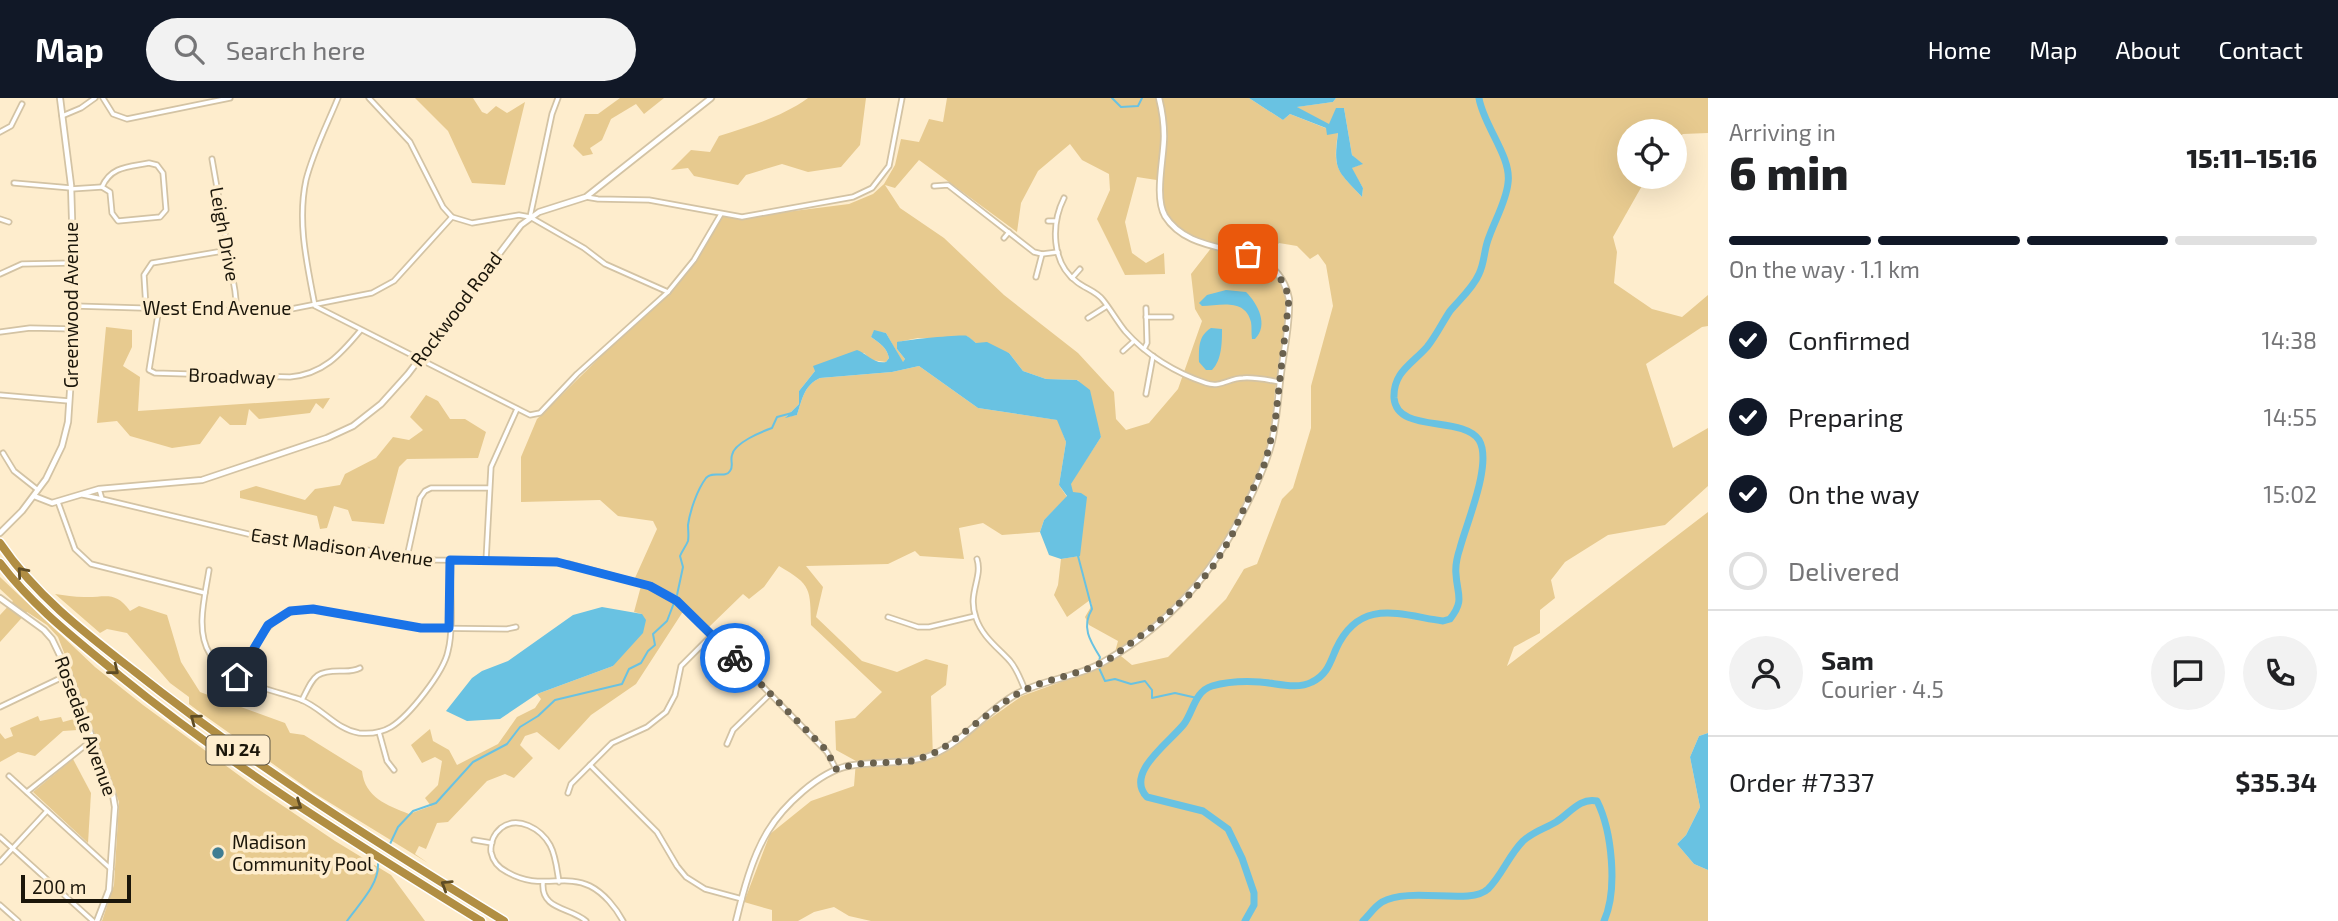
<!DOCTYPE html>
<html lang="en">
<head>
<meta charset="utf-8">
<style>
	body { margin:0; font-family:"Exo 2",sans-serif; background:#f2f2f2; color:#202124; height:100vh; display:flex; flex-direction:column; font-size:26px; white-space:nowrap }
	* { box-sizing:border-box; margin:0 }
	p { font-size:23px; color:#757577 }
	.icon { flex:none; width:38px; height:38px; fill:none; stroke:currentColor; stroke-width:2; stroke-linecap:round; stroke-linejoin:round }
	.map { position:relative; flex:1; overflow:hidden }
	.sheet { display:flex; flex-direction:column; background:#fff; width:630px }
	.sheet>* { flex:none }
	.controls { position:absolute; left:1617px; top:21px; display:grid; gap:14px }
	.controls a { display:grid; place-items:center; width:70px; height:70px; border-radius:50%; background:#fff; box-shadow:0 7px 28px #0002; font-size:35px }
	.scale { position:absolute; left:21px; bottom:18px; width:110px; box-sizing:border-box; padding-left:7px; border:4px solid #1b160a; border-top:0; font-size:19px; line-height:24px; white-space:nowrap; color:#1b160a; -webkit-text-stroke:5px #feedcd; paint-order:stroke }
	.pin { position:absolute; display:grid; place-items:center; width:60px; height:60px; color:#fff; margin:-30px; border-radius:14px; box-shadow:0 4px 10px #0006 }
	.courier { position:absolute; display:grid; place-items:center; width:70px; height:70px; margin:-35px; border:5px solid #1a73e8; border-radius:50%; background:#fff; color:#222; box-shadow:0 2px 9px #0007 }
	.summary em { font-style:normal; font-weight:800 }
	.summary div { display:flex; flex-direction:column-reverse }
	.summary { display:flex; align-items:center; justify-content:space-between; height:119px; padding:0 21px }
	h1 { font-size:46px; font-weight:800; line-height:52px }
	.bar { display:grid; grid-template-columns:repeat(4,1fr); gap:10px 7px; align-content:center; height:84px; padding:0 21px }
	.bar i { height:9px; border-radius:5px; background:#e0e0e0 }
	.bar .on { background:#111827 }
	.bar p { grid-column:span 4 }
	.line { display:flex; align-items:center; gap:18px; padding:0 21px; border-top:2px solid #e0e0e0 }
	.line div { flex:1 }
	.round { display:grid; place-items:center; flex:none; width:74px; height:74px; border-radius:37px; background:#f2f2f2 }
	ol { padding:0 21px; list-style:none }
	li { display:flex; align-items:center; gap:21px; height:77px }
	li p { margin-inline-start:auto }
	li .icon { padding:7px; border-radius:50%; background:#111827; color:#fff; stroke-width:4 }
	li:last-child { color:#757577 }
	li i { width:38px; height:38px; border:4px solid #e0e0e0; border-radius:50% }
	header { display:flex; align-items:center; gap:42px; box-sizing:border-box; height:98px; padding:0 35px; background:#111827; color:#fff }
	header strong { font-size:33px }
	nav { display:flex; gap:38px; margin-inline-start:auto; font-size:24px }
	.search { width:490px; height:63px; background:#f2f2f2; display:flex; align-items:center; gap:18px; box-sizing:border-box; padding:0 24px; border-radius:38px; color:#757577; font-size:26px }
	main { display:flex; flex:1; min-height:0 }
	.map>svg:first-child { display:block }
	.green { fill:#e7ca8f; fill-rule:evenodd }
	.water { fill:#69c2e2 }
	.lines { fill:none; stroke-linecap:round; stroke-linejoin:round }
	.stream { stroke:#69c2e2; stroke-width:2 }
	.river { stroke:#69c2e2; stroke-width:7 }
	.minor-casing { stroke:#d3c3a4; stroke-width:7 }
	.tertiary-casing { stroke:#d3c3a4; stroke-width:8 }
	.motorway-casing { stroke:#fff; stroke-width:11 }
	.minor { stroke:#fff; stroke-width:3.5 }
	.tertiary { stroke:#fff; stroke-width:4.5 }
	.motorway { stroke:#b18e43; stroke-width:8 }
	.oneway { stroke:#5e4c24 }
	.done { stroke:#6a614e; stroke-width:7; stroke-dasharray:0 12.6 }
	.route { stroke:#1a73e8; stroke-width:9 }
	.poi-dot { fill:#407d93; stroke:#feedcd; stroke-width:2.5 }
	.labels { text-anchor:middle; stroke-width:7; stroke-linejoin:round; paint-order:stroke }
	.shield { fill:#feedcd; stroke:#5f5644; stroke-width:2 }
	.shield-label { font-size:18px; font-weight:bold; fill:#1b160a }
	.street-label { font-size:19px; fill:#1b160a; stroke:#feedcd }
	.poi-label { font-size:19px; fill:#1b160a; stroke:#feedcd; text-anchor:start }
</style>
</head>
<body>
<header>
<strong>Map</strong>
<div class="search"><svg class="icon" aria-label="search" viewBox="0 0 24 24"><circle cx="10" cy="10" r="6"/><path d="M15 15l6 6"/></svg>Search here</div>
<nav><a>Home</a><a>Map</a><a>About</a><a>Contact</a></nav>
</header>
<main>
<div class="map">
<svg width="1708" height="823" viewBox="0 0 1708 823">
	<rect width="100%" height="100%" fill="#feedcd"/>
	<g class="green">
		<path d="M415,0H473L482,14L487,16L496,8L507,15L525,4L505,87L472,85L448,33Z"/>
		<path d="M620,0H664L644,16L636,6L611,21L602,42L590,50L593,56L583,58L573,48L585,16H598Z"/>
		<path d="M808,0H866L860,47L841,69L808,74L782,66L746,77L738,87L694,78L688,70L671,72L691,52L710,54L719,38C750,28 782,19 808,0Z"/>
		<path d="M947,0H1249L1283,22L1290,16L1338,35C1332,71 1338,73 1362,99L1363,90L1351,70L1362,66L1352,57L1344,10L1329,27L1296,9L1333,4L1336,0H1708V35L1683,36L1675,42V33H1629V79H1647L1613,139L1617,154L1614,185L1652,211L1682,219L1708,197V228L1702,229L1646,266L1673,350L1708,330V388L1665,427L1608,437L1565,464L1551,482L1555,500L1540,512V535L1514,549L1507,568L1708,414V635L1699,638L1690,659L1700,709L1686,737L1677,746L1694,766L1708,772V823H871L849,818L834,809L814,814L798,823H772V812L744,804L770,736L811,703L854,688L856,663L836,652L835,623L855,620L882,594L811,527C810,491 812,487 779,468L764,489L749,501L743,496L709,529L690,514L682,515L636,586L591,617L559,652L537,634L525,638L520,647L533,660L514,680L505,676L487,683L448,724L437,725L426,751L419,748L415,756L428,765L314,695L201,615L189,606V599L170,585L127,535L107,531L100,535L55,496C65,497 74,499 84,499C105,500 115,492 130,513L139,508L167,517L181,564L200,594L285,625L290,635L304,637L362,673C365,700 387,707 409,716L431,708L425,700L438,687L442,663L435,659L422,665L411,647L430,631L433,643L449,652L457,667L498,646L517,619L535,610L541,601L537,596L613,568L642,516L634,514L641,488L635,480L657,431L653,423L618,418L600,402L521,404V359L537,321L679,182L721,116L754,118L849,106L873,96L884,86L895,67L901,41L919,44L929,21L943,24ZM1070,46L1082,62L1109,76L1110,92L1097,121L1125,177L1165,176L1164,155L1146,165L1132,155L1125,124L1137,79L1163,83C1163,90 1161,99 1162,106C1164,130 1193,141 1212,149L1191,176L1195,211L1202,223L1178,291L1149,325L1126,332L1116,321L1114,294L1078,255L1004,197L944,140L900,110L885,87L895,90L919,62L1017,134L1021,105L1038,73ZM1279,145L1297,148L1310,161L1318,156L1326,167L1333,208L1311,288V330L1293,390L1282,401L1257,466L1244,471L1226,501L1168,559L1132,567L1116,554L1158,522L1192,489L1226,442L1262,366L1272,331L1275,292L1289,209L1284,185L1263,163ZM874,233L886,235L903,265L905,261L897,251L898,244L918,240H953L958,238H967L976,245L1009,255L1023,273L1046,281L1078,282L1101,339L1070,386L1079,458L1061,461L1058,487L1054,497L1067,519L1090,502L1092,507L1085,519L1089,527L1118,543L1115,554L1102,569L1022,598L933,661L931,598L946,587L948,567L926,561L897,574L862,563L816,519L823,489L806,468L888,466L915,453L920,458L964,461L959,430L983,425L1002,437L1040,434L1044,422L1067,399L1059,387L1066,344L1058,322L978,310L919,268L892,274L820,280C804,287 802,302 797,317L786,319L799,306V293L815,273V270L841,259L864,255L871,262L886,264L889,260C887,250 880,245 871,239Z"/>
		<path d="M106,229L132,232V249L123,268L140,279L138,313L330,300L323,311L316,305L310,315L259,321L249,311L246,327H230L220,318L200,346L172,350L130,338L117,323L97,325Z"/>
		<path d="M426,297L438,303L450,321H465L486,334L478,360L407,361L399,369L384,426L352,423L348,412L334,408L327,430L320,431L317,418L240,400V393L256,388L305,402L315,391L340,387L345,376L376,360L393,339L409,342L423,332L410,319Z"/>
		<path d="M0,479L95,569L143,607L255,689L335,743L391,777L425,823H102L114,787L119,704L93,631L63,633L35,658L18,654L0,664V635L5,641L13,638L10,630L38,618L40,623L61,619L63,624L88,617L58,539L47,527L27,514L0,544V517L13,503L0,491Z"/>
		<path d="M73,661L91,695L88,745L33,694Z"/>
	</g>
	<g class="water">
		<path d="M1249,0H1336L1333,4L1297,9L1329,26L1336,10H1344L1352,57L1363,66L1352,70L1363,90L1362,99C1337,72 1333,73 1338,35L1327,37L1326,30L1290,16L1283,22Z"/>
		<path d="M1226,192L1246,194C1258,206 1269,227 1255,241H1252C1251,235 1252,229 1251,224C1245,199 1218,208 1202,208L1199,205L1207,197Z"/>
		<path d="M1211,230L1222,231C1222,244 1222,262 1212,272H1206L1199,264C1199,250 1198,238 1211,230Z"/>
		<path d="M874,232L886,235L903,264L905,261L897,251V244C906,242 963,236 967,238C971,240 973,243 976,245L987,244L1009,255L1023,273L1046,281L1077,282L1090,292L1101,339L1071,386L1073,394L1081,395L1087,399L1080,458L1061,461L1049,457L1040,434L1044,422L1067,398L1059,387L1066,344L1057,322L978,310L919,268L892,274L820,280C804,287 802,302 797,317L785,320L799,306V293L815,273L813,268L857,252C868,256 873,266 886,264L889,260C887,250 880,245 871,239Z"/>
		<path d="M602,509L642,516L646,522L643,535L613,568L537,596L500,621L467,623L446,613L472,580L482,573L508,563L573,517Z"/>
		<path d="M1708,635V772L1694,766L1677,746L1686,737L1700,709L1690,659L1699,638Z"/>
	</g>
	<g class="lines">
		<g class="stream">
			<path d="M1112,0L1121,9L1138,8L1142,0"/>
			<path d="M1078,458L1092,511C1081,529 1090,543 1100,559L1099,564"/>
			<path d="M1099,570L1105,583L1115,581L1131,586L1145,583L1152,592V600L1175,595L1197,600"/>
			<path d="M390,746L398,729L413,713L436,705L473,664L507,646L520,629L538,618L555,602L622,586L629,571L641,565L648,553L655,547L653,536L667,523L677,497L683,469L680,458C682,453 686,448 688,443C689,438 688,432 688,427C690,413 697,392 706,380C713,372 725,381 730,373C734,368 730,363 732,357C734,345 761,334 772,330L777,319L792,315"/>
			<path d="M347,823C358,807 379,787 378,766"/>
		</g>
		<g class="river">
			<path d="M1245,823L1254,807V795L1242,760L1228,731L1203,713L1147,699C1124,675 1170,644 1184,626C1193,614 1195,593 1212,588C1226,584 1245,583 1260,584C1276,585 1297,592 1312,584C1327,577 1330,565 1336,551C1360,499 1400,517 1443,523L1450,521C1465,502 1457,497 1456,476C1455,467 1457,459 1460,450C1466,426 1493,365 1479,342C1462,317 1397,336 1394,300C1393,274 1412,266 1427,249C1436,238 1442,225 1450,213C1460,201 1473,190 1479,176C1484,166 1484,155 1487,145C1493,125 1506,105 1508,85C1512,59 1483,27 1479,0"/>
			<path d="M1363,823C1369,817 1375,808 1382,804C1411,788 1470,808 1488,791C1502,777 1509,757 1523,743C1534,733 1544,731 1556,724C1569,716 1580,699 1597,703C1612,733 1618,792 1604,823"/>
		</g>
		<g class="minor-casing">
			<g id="minor">
				<path d="M103,0L113,16L127,21L230,0"/>
				<path d="M338,0C327,27 313,54 306,82C297,124 307,166 315,208L530,317L540,315L577,276L668,194L694,162L721,116"/>
				<path d="M369,0L410,44L443,109L452,119L472,125L519,117L530,119L584,150L605,166L668,194"/>
				<path d="M62,18L81,10L95,0"/>
				<path d="M0,34L11,28L22,6"/>
				<path d="M212,61L235,193L237,213"/>
				<path d="M149,65L157,67L163,75L166,112L160,119L118,123L112,115L110,94L102,89C111,68 129,69 149,65Z"/>
				<path d="M14,85L71,90"/>
				<path d="M934,88L948,87L1034,154L1042,156L1058,154"/>
				<path d="M71,91L102,89"/>
				<path d="M586,99L598,101L649,102L742,119L853,99L872,90L889,68L902,0"/>
				<path d="M1064,100C1051,126 1051,165 1077,184C1086,191 1096,193 1103,202C1111,212 1117,223 1125,233C1146,257 1176,275 1206,285C1221,290 1229,280 1243,280C1255,279 1268,282 1280,284"/>
				<path d="M530,119L552,16L558,0"/>
				<path d="M0,121L9,124"/>
				<path d="M1048,123H1055"/>
				<path d="M1004,140L1009,134"/>
				<path d="M0,176L22,166L73,165"/>
				<path d="M1036,179L1042,156"/>
				<path d="M1072,180L1080,171"/>
				<path d="M75,208L276,214L372,195L394,183L452,119"/>
				<path d="M146,210L144,177L152,165L229,152"/>
				<path d="M159,210L149,272L155,275L290,279C323,276 340,257 360,233"/>
				<path d="M1146,219H1171"/>
				<path d="M1088,220L1107,208"/>
				<path d="M0,234L30,230L75,231"/>
				<path d="M1144,251L1147,245L1146,210"/>
				<path d="M1123,253L1134,243"/>
				<path d="M1146,296L1153,258"/>
				<path d="M0,297L69,303"/>
				<path d="M3,355L14,373L38,392"/>
				<path d="M99,391L102,401L286,445L339,448L435,462L538,463L570,466L650,488L672,498L692,516L827,654L836,671"/>
				<path d="M83,397L102,401"/>
				<path d="M58,404L75,451L91,466L205,495"/>
				<path d="M407,459L420,400L425,393L431,390H489"/>
				<path d="M977,461C983,480 967,495 976,520C982,538 997,549 1010,563C1017,571 1021,582 1025,592"/>
				<path d="M486,463L491,369L517,311"/>
				<path d="M209,472C205,498 195,533 210,556C228,585 270,591 299,601C322,609 335,631 359,635C370,636 381,635 391,629C409,618 444,574 448,553C454,531 450,488 450,462"/>
				<path d="M888,519L918,529H929L975,518"/>
				<path d="M237,579C256,547 269,509 313,511L421,530L507,531L516,529"/>
				<path d="M302,602C314,578 315,572 344,573C350,573 354,573 360,570"/>
				<path d="M0,609L69,576"/>
				<path d="M379,634L387,663L394,672"/>
				<path d="M727,646L733,632L770,596"/>
				<path d="M590,667L657,734L677,768L686,779L705,791L742,801"/>
				<path d="M9,678L111,771"/>
				<path d="M27,694L92,642"/>
				<path d="M568,695L571,686L612,645L647,629L666,614L675,597L681,568L712,537"/>
				<path d="M0,739L93,823"/>
				<path d="M474,742L492,745"/>
				<path d="M0,764L47,713"/>
				<path d="M559,784C557,772 556,758 550,747C541,731 518,717 501,730C494,736 490,745 491,754C493,764 499,770 507,774C539,793 564,775 590,788C604,795 616,810 623,823"/>
				<path d="M543,785C541,812 570,809 586,823"/>
				<path d="M0,807L18,823"/>
			</g>
		</g>
		<g class="tertiary-casing">
			<g id="tertiary">
				<path d="M34,398L52,405L99,391L202,382L327,340L353,328L381,306L408,276L521,127L539,114L586,99L711,0"/>
				<path d="M0,435L22,413L46,381L62,348L68,324L75,218L71,87L60,0"/>
				<path d="M0,500L44,532L52,541L69,576L113,697L115,709L109,792L97,823"/>
				<path d="M736,823C743,794 752,759 768,733C783,708 819,674 848,668C876,662 904,668 932,657C963,644 985,615 1013,598C1042,581 1078,580 1107,562C1170,525 1212,477 1244,412C1255,390 1266,367 1272,343C1277,321 1278,298 1281,275C1284,251 1290,226 1289,201C1276,135 1196,167 1165,118C1154,99 1164,60 1164,38C1164,25 1162,12 1159,0"/>
			</g>
		</g>
		<g class="motorway-casing">
			<g id="motorway">
				<path d="M0,445C35,497 85,535 134,573C251,666 377,745 504,823"/>
				<path d="M0,465C33,509 78,543 120,578C233,670 357,746 481,823"/>
			</g>
		</g>
		<use href="#minor" class="minor"/>
		<use href="#tertiary" class="tertiary"/>
		<use href="#motorway" class="motorway"/>
	</g>
	<defs><path id="oneway-chevron" d="M-2-3.5L2.5 0L-2 3.5" fill="none" stroke-width="1.6" stroke-linecap="round" stroke-linejoin="round" transform="scale(1.75)"/></defs>
	<g class="oneway">
		<use href="#oneway-chevron" transform="translate(22 474) rotate(-131)"/>
		<use href="#oneway-chevron" transform="translate(114 572) rotate(39)"/>
		<use href="#oneway-chevron" transform="translate(195 621) rotate(-143)"/>
		<use href="#oneway-chevron" transform="translate(297 707) rotate(34)"/>
		<use href="#oneway-chevron" transform="translate(446 787) rotate(-148)"/>
	</g>
	<g class="lines">
		<path class="done" d="M735,560L827,653L836,671L856,666L913,663L939,653L1013,598L1035,587L1082,573L1108,562L1154,528L1191,495L1214,467L1231,439L1265,365L1275,325L1289,201C1284,179 1269,164 1248,156"/>
		<path class="route" d="M237,579L268,527L290,513L313,511L421,530H449L450,462L557,464L650,488L677,503L735,560"/>
	</g>
	<circle class="poi-dot" cx="218" cy="755" r="7"/>
	<g class="labels">
		<rect class="shield" x="206.5" y="637.5" width="63" height="29" rx="5"/>
		<g class="shield-label">
			<text x="238" y="658">NJ 24</text>
		</g>
		<g class="street-label">
			<text transform="translate(225 136) rotate(80)" y="7">Leigh Drive</text>
			<text transform="translate(71 207) rotate(-90)" y="7">Greenwood Avenue</text>
			<text x="217" y="217">West End Avenue</text>
			<text transform="translate(456 211) rotate(-53)" y="7">Rockwood Road</text>
			<text transform="translate(232 278) rotate(2)" y="7">Broadway</text>
			<text transform="translate(342 449) rotate(8)" y="7">East Madison Avenue</text>
			<text transform="translate(86 628) rotate(70)" y="7">Rosedale Avenue</text>
		</g>
		<g class="poi-label">
			<text x="232" y="751">Madison<tspan x="232" dy="22">Community Pool</tspan></text>
		</g>
	</g>
</svg>
<div class="controls">
<a><svg class="icon" aria-label="locate" viewBox="0 0 24 24"><circle cx="12" cy="12" r="6"/><path d="M12 2v4M12 18v4M2 12h4M18 12h4"/></svg></a>
</div>
<div class="scale">200 m</div>
<div class="pin" style="left:1248px;top:156px;background:#ea580c"><svg class="icon" aria-label="bag" viewBox="0 0 24 24"><path d="M5 8h14l-1 12H6zM9 8a3 3 0 0 1 6 0"/></svg></div>
<div class="pin" style="left:237px;top:579px;background:#1f2937"><svg class="icon" aria-label="home" viewBox="0 0 24 24"><path d="M3 11l9-7 9 7M6 9v11h12V9"/></svg></div>
<div class="courier" style="left:735px;top:560px"><svg class="icon" aria-label="bike" viewBox="0 0 24 24"><circle cx="6" cy="16" r="4"/><circle cx="18" cy="16" r="4"/><path d="M6 16l4-8h5l3 8M10 8l3 8H6M13 5h3"/></svg></div>
</div>
<section class="sheet">
<div class="summary"><div><h1>6 min</h1><p>Arriving in</p></div><em>15:11–15:16</em></div>
<div class="bar"><i class="on"></i><i class="on"></i><i class="on"></i><i></i><p>On the way · 1.1 km</p></div>
<ol>
<li><svg class="icon" aria-label="check" viewBox="0 0 24 24"><path d="M5 12l5 5 9-10"/></svg>Confirmed<p>14:38</p></li>
<li><svg class="icon" aria-label="check" viewBox="0 0 24 24"><path d="M5 12l5 5 9-10"/></svg>Preparing<p>14:55</p></li>
<li><svg class="icon" aria-label="check" viewBox="0 0 24 24"><path d="M5 12l5 5 9-10"/></svg>On the way<p>15:02</p></li>
<li><i></i>Delivered</li>
</ol>
<div class="line" style="height:126px"><a class="round"><svg class="icon" aria-label="person" viewBox="0 0 24 24"><circle cx="12" cy="8" r="4"/><path d="M4 21q1-7 8-7t8 7"/></svg></a><div><b>Sam</b><p>Courier · 4.5</p></div><a class="round"><svg class="icon" aria-label="chat" viewBox="0 0 24 24"><path d="M4 5h16v11H9l-5 4z"/></svg></a><a class="round"><svg class="icon" aria-label="phone" viewBox="0 0 24 24"><path d="M5 4h4l2 5-3 2q2 4 5 5l2-3 5 2v4C11 20 4 13 5 4z"/></svg></a></div>
<div class="line" style="height:91px"><div>Order #7337</div><b>$35.34</b></div>
</section>
</main>
</body>
</html>
